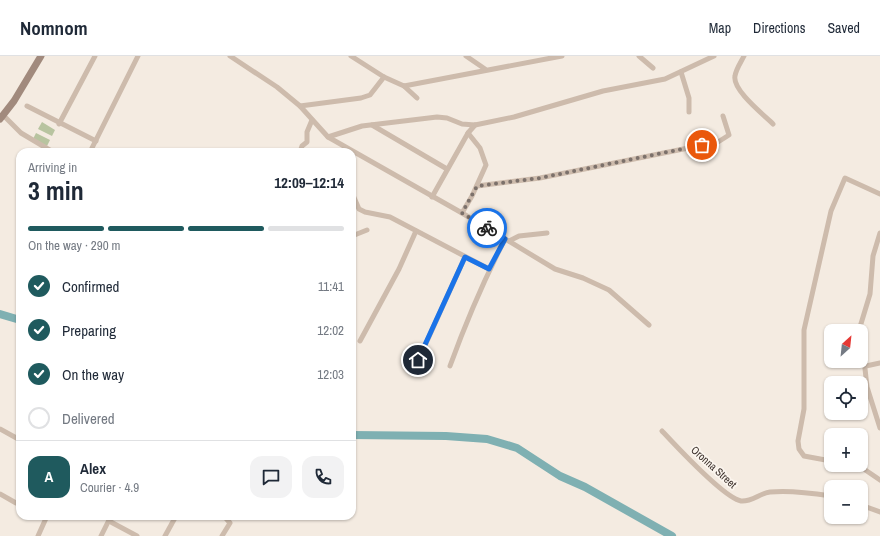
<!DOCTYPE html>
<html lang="en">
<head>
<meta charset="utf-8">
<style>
	body { margin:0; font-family:"Archivo Narrow",sans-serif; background:#f2f2f3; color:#1f2937; height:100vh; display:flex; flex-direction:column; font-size:15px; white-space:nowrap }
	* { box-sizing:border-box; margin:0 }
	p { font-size:13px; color:#747a83 }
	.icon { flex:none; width:22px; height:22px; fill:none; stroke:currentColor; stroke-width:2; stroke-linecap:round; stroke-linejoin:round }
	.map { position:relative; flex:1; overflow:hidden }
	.sheet { position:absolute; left:16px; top:92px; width:340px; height:372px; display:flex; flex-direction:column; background:#fff; border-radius:12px; box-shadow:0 1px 3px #0004 }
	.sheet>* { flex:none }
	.needle { width:26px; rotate:27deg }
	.controls { position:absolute; left:824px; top:268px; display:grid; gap:8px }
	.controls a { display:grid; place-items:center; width:44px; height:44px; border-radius:8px; background:#fff; box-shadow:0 1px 3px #0004; font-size:20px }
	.pin { position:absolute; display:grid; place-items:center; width:34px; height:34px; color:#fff; margin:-17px; border:2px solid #fff; border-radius:50%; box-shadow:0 1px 4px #0007 }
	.courier { position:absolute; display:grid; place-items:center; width:40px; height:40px; margin:-20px; border:3px solid #1a73e8; border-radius:50%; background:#fff; color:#222; box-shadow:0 1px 5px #0007 }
	.headline em { font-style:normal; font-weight:700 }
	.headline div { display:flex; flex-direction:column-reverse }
	.headline { display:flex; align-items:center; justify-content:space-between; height:68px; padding:0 12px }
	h1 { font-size:26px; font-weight:700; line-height:30px }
	.bar { display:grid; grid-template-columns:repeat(4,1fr); gap:6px 4px; align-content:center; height:48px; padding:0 12px }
	.bar i { height:5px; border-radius:3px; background:#e0e1e3 }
	.bar .on { background:#1f5a5e }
	.bar p { grid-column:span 4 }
	.line { display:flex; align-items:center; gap:10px; padding:0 12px; border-top:1px solid #e0e1e3 }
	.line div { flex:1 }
	.round { display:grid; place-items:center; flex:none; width:42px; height:42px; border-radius:12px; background:#f2f2f3 }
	ol { padding:0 12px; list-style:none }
	li { display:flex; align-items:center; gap:12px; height:44px }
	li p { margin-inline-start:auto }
	li .icon { padding:4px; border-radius:50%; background:#1f5a5e; color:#fff; stroke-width:4 }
	li:last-child { color:#747a83 }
	li i { width:22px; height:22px; border:2px solid #e0e1e3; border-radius:50% }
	header { display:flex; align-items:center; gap:24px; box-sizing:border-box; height:56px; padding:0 20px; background:#fff; border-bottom:1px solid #e0e1e3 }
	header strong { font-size:19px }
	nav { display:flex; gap:22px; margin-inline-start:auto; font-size:14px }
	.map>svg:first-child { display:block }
	.green { fill:#b8c4a0 }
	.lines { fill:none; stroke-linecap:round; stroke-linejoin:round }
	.river { stroke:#7fb0b2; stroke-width:8 }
	.minor { stroke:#cdbbac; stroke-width:5 }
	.secondary { stroke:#a18a7d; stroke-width:7 }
	.done { stroke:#7c716b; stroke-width:4; stroke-dasharray:0 7.2 }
	.route { stroke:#1a73e8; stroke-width:5 }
	.labels { text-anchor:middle; stroke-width:3.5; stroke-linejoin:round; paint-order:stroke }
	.street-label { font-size:11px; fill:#3b302b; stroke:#fbf5ee }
</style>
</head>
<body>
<header>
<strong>Nomnom</strong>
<nav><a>Map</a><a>Directions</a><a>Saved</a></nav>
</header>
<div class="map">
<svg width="880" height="480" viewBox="0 0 880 480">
	<rect width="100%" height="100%" fill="#f4ebe1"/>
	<g class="green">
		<path d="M42,66L55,74L52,80L38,73Z"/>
		<path d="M36,77L50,84L47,90L33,83Z"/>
	</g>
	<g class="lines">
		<g class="river">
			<path d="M0,258L20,264"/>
			<path d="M352,379L446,380L487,383L517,392L560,420L585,431L672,480"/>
		</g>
		<g class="minor">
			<path d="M230,0L277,31L300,50L328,81L462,157L555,213L583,222L609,234L649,269"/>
			<path d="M351,0L384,21L404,30L562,0"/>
			<path d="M466,0L485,13"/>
			<path d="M639,0L653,12"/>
			<path d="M744,0C741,6 736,13 735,20C732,34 764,59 773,68"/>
			<path d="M681,16L689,42V56"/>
			<path d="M404,30L417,42"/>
			<path d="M27,50L96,85"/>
			<path d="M300,50L361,42L370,39L384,21"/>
			<path d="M3,59L21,77L53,96"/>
			<path d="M59,68L95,0"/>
			<path d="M372,69L447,113"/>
			<path d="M328,81L362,70L437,61L447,62L462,68L475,69L514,61L603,35L665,23L714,0"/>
			<path d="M90,96L138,0"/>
			<path d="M285,96H289"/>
			<path d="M300,96L302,90L307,86V76L312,64"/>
			<path d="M477,130L540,122L718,86L729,79L723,60"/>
			<path d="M352,137L359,153L365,156L390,161L489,213"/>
			<path d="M432,141L468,77L475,69"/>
			<path d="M462,157L472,140L486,109L480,92L468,77"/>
			<path d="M352,180L367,174"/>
			<path d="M509,185L519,180L547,177"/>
			<path d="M861,275L860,271L870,238L873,200L880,177"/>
			<path d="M861,276L867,331L880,372"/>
			<path d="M360,285L399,213L416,175"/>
			<path d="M418,305L465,201"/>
			<path d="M450,310C466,266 484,224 505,183"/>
			<path d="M866,310L880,307"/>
			<path d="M0,373L20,384"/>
			<path d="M662,375C676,390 724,442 741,445C752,446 760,437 770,436C789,434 812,437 831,440"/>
			<path d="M831,405L804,400L799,393L798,385L804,353V274L831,155L845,122L880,138"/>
			<path d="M858,409L880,424"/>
			<path d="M0,438L16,447"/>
			<path d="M861,449L880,456"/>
			<path d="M109,465L137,480"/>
			<path d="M38,480L47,460"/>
			<path d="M101,480L111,460"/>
			<path d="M165,480L176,460"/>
			<path d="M222,480L230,467L224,460"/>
		</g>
		<path class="secondary" d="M0,63L14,45L41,0"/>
	</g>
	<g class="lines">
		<path class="done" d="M487,172L462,157L477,130L540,122L702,89"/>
		<path class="route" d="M418,304L465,201L489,213L505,183L487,172"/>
	</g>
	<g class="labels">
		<g class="street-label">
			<text transform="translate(714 411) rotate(42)" y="4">Oronna Street</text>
		</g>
	</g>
</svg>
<div class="controls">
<a><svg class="needle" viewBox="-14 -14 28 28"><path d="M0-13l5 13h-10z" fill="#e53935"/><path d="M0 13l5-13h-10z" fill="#747a83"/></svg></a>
<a><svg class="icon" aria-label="locate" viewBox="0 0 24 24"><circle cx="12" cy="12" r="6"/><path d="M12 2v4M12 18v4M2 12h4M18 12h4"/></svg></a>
<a>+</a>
<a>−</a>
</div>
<div class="pin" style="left:702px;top:89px;background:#ea580c"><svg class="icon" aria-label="bag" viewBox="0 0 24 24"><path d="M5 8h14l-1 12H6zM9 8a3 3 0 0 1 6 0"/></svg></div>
<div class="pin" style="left:418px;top:304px;background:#1f2937"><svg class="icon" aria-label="home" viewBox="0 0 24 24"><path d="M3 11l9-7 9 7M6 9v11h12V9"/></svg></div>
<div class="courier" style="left:487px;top:172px"><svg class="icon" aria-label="bike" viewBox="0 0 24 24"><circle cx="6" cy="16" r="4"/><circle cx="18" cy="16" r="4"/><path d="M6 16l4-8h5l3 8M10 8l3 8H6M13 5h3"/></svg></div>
<section class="sheet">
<div class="headline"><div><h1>3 min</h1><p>Arriving in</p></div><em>12:09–12:14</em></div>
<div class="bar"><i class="on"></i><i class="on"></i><i class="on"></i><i></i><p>On the way · 290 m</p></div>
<ol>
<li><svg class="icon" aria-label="check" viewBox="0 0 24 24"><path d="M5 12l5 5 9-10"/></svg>Confirmed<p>11:41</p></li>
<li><svg class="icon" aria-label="check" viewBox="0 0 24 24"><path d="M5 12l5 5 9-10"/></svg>Preparing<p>12:02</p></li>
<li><svg class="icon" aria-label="check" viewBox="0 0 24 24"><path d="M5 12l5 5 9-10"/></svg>On the way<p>12:03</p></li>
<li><i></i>Delivered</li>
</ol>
<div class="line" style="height:72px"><b class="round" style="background:#1f5a5e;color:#fff">A</b><div><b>Alex</b><p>Courier · 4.9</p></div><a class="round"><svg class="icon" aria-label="chat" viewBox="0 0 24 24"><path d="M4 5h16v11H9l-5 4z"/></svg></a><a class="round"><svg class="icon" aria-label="phone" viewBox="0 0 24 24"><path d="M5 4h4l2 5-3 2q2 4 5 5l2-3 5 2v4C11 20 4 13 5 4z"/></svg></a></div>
</section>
</div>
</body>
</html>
